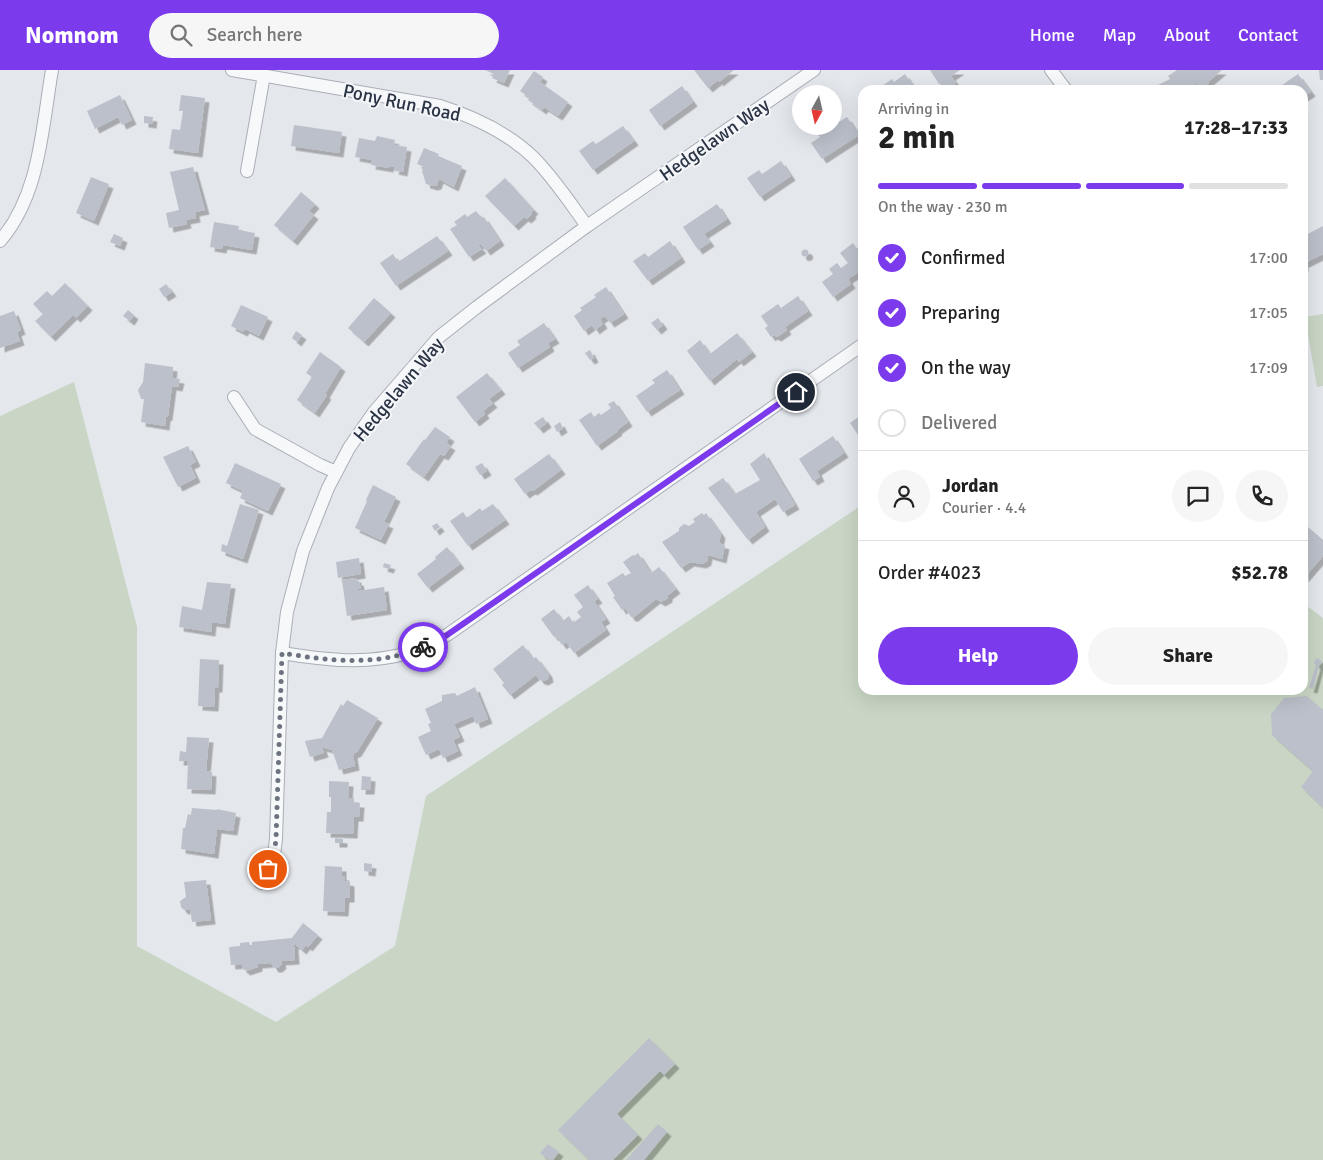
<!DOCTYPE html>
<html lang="en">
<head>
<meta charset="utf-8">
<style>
	body { margin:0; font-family:Signika,sans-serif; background:#f6f6f6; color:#222; height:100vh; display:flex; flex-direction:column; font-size:19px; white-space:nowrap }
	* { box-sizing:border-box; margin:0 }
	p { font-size:16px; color:#767676 }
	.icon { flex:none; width:28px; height:28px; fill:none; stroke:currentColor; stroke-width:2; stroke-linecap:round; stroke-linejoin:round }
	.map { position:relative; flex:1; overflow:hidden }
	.details { position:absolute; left:858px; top:15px; width:450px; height:610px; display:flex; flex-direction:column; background:#fff; border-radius:15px; box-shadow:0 5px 20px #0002 }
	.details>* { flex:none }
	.needle { width:32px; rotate:188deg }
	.controls { position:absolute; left:792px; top:15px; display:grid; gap:10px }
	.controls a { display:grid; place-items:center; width:50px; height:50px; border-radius:50%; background:#fff; box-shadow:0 5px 20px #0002; font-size:25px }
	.pin { position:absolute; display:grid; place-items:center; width:42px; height:42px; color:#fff; margin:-21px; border:2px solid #fff; border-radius:50%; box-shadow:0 1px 5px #0007 }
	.courier { position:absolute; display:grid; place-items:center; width:50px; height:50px; margin:-25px; border:4px solid #7c3aed; border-radius:50%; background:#fff; color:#222; box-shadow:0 1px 6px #0007 }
	.summary em { font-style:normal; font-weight:700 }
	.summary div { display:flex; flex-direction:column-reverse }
	.summary { display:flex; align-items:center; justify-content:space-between; height:85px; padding:0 20px }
	h1 { font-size:32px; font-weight:700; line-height:38px }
	.bar { display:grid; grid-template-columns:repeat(4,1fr); gap:8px 5px; align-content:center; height:60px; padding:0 20px }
	.bar i { height:6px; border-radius:4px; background:#e0e0e0 }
	.bar .selected { background:#7c3aed }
	.bar p { grid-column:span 4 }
	.line { display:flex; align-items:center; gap:12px; padding:0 20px; border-top:1px solid #e0e0e0 }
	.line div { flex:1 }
	.round { display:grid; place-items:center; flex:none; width:52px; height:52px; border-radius:26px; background:#f6f6f6 }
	ol { padding:0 20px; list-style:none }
	li { display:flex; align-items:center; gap:15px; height:55px }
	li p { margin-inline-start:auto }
	li .icon { padding:5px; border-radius:50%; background:#7c3aed; color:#fff; stroke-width:4 }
	li:last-child { color:#767676 }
	li i { width:28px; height:28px; border:2px solid #e0e0e0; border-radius:50% }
	.button { display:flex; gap:10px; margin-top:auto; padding:10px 20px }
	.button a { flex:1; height:58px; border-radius:30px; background:#7c3aed; color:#fff; font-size:20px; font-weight:700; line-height:58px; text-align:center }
	.button a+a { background:#f6f6f6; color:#222 }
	header { display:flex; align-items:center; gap:30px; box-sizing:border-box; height:70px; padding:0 25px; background:#7c3aed; color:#fff }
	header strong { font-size:24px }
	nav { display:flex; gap:28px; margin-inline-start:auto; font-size:18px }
	.search { width:350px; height:45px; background:#f6f6f6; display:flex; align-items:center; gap:12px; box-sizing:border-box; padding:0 18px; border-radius:28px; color:#767676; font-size:19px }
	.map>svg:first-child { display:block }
	.green { fill:#c9d6c5 }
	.building { fill:#bbc0ca; filter:url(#shadow) }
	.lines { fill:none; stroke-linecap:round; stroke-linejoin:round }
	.street-casing { stroke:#a9aeb7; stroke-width:14 }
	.street { stroke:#f7f8fa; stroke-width:12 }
	.done { stroke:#6c737f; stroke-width:5; stroke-dasharray:0 9 }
	.route { stroke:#7c3aed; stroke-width:6 }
	.labels { text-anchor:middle; stroke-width:4; stroke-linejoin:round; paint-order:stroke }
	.street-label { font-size:19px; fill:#2b3445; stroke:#f4f6f9 }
</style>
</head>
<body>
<header>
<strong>Nomnom</strong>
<div class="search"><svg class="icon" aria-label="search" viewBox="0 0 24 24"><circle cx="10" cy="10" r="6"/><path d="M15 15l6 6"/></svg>Search here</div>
<nav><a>Home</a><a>Map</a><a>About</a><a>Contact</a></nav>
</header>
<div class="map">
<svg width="1323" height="1090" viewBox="0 0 1323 1090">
	<defs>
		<filter id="shadow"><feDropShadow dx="4.5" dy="4.5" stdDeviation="0" flood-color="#0004"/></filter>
	</defs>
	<rect width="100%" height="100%" fill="#e4e7ec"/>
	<g class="green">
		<path d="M1323,244V316L1317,317L1305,247Z"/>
		<path d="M74,312L137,557V876L276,952L395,876L426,726L862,435V620H1302L1303,533L1323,548V1090H0V346Z"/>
	</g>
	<g class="building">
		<path d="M485,0H510L504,13L492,8L494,4Z"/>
		<path d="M694,0H734L719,12L718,10L708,18Z"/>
		<path d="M930,0H960L951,6L956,13L947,19L942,13L939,14Z"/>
		<path d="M1177,0H1222L1208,12L1209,13L1201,19L1197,13L1187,20H1148L1170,9L1168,6Z"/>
		<path d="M1319,0H1323V10H1320Z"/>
		<path d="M534,1L543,7L540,12L568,32L558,46L544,37L542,40L528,30L530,28L520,21Z"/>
		<path d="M905,4L916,20H876L892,9L894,12Z"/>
		<path d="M1298,4L1311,22L1302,28V20H1275Z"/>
		<path d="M682,16L693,32L660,56L649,40Z"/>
		<path d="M120,25L132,50L122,55L118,47L95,59L87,41Z"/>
		<path d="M181,25L205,28L198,83L169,79L172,59L180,60L183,41H179Z"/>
		<path d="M144,46L153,47L152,54L144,53Z"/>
		<path d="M847,47L859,65L822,89L811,73L820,67L818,65Z"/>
		<path d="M294,55L342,62L339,83L291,76Z"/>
		<path d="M623,56L634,71L593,100L579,81L593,71L596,74Z"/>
		<path d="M377,66L395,70L394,75L407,77L403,102L394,100L395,97L389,96V98L371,95L372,90L355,87L359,68L375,71Z"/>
		<path d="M424,78L439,84L438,86L462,96L454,117L439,109L437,115L433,116L426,114L422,101L424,97L417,94Z"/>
		<path d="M781,91L791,106L760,127L747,108L759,100L762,104Z"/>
		<path d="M193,97L205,140L195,142L196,148L186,150L187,154L169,158L166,143L179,140L170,102Z"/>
		<path d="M91,107L109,114L94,151L76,143Z"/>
		<path d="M505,108L534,140L531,142L532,144L527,149L524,147L514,156L485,126Z"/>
		<path d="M301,122L315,134L309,141L314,145L293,171L274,155Z"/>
		<path d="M717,134L727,149L704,164L710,172L698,180L683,157Z"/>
		<path d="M476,141L482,148L484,147L500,171L486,181L481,174L478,175L482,179L469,187L450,159L457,155L454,152L465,144L467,147Z"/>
		<path d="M214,152L239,156L238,160L255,163L252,180L223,175L222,179L210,177Z"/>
		<path d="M1323,156V184L1303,194L1305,196L1302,197V167Z"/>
		<path d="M114,164L123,168L120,176L110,172Z"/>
		<path d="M437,166L448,181L396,216L380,193L393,184L398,192Z"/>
		<path d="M670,171L681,188L648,211L633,191L645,183L648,187Z"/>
		<path d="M853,173L862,186V200L848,209L851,214L833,227L822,212L833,204L829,199L837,193L841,198L848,193L840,183Z"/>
		<circle cx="805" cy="183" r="3.5"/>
		<path d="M65,213L88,236L76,248L73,245L51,267L35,251L43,244L33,234L47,221L52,226Z"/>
		<path d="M166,214L172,222L164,227L159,219Z"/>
		<path d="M606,217L624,244L610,253L605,246L600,249L603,254L595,260L592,255L584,261L574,246L582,240L580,238L596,227L594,225Z"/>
		<path d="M798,226L808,241L785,257L787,260L777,267L773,265L771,267L765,258L768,256L761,246L778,234L781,238Z"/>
		<path d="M374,228L391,243L364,272L348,258Z"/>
		<path d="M241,235L268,247L259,266L245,259L243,262L231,256Z"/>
		<path d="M128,240L134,245L130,251L123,246Z"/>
		<path d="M14,241L21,260L17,262L20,271L0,278V246Z"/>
		<path d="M658,248L663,255L657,260L651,253Z"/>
		<path d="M544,253L555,269L548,273L550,277L518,298L508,283L520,275L517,271Z"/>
		<path d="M296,261L302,265L297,272L292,268Z"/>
		<path d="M737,263L752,282L739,292L737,289L710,311L687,281L700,270L710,284Z"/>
		<path d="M590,280L594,288L590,290L585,283Z"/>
		<path d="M320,282L341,297L325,324L327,325L315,343L297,330L312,307L306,303Z"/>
		<path d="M145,293L173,297L172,308L180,309L178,317L172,316L168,346L166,347L165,356L141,352L144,329H141L138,320L143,312Z"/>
		<path d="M667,300L680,320L647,342L636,326L655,313L652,310Z"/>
		<path d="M487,303L501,320L489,329L493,333L483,341L485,344L475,352L456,327Z"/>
		<path d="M614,331L628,352L617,360L618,361L597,376L579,350L591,342L594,347L599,343L601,345L611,338L608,334Z"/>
		<path d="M861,345L862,348V371L850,353Z"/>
		<path d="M543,347L547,353L539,359L534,353Z"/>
		<path d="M560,352L563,358L557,362L554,356Z"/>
		<path d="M435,357L450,367L446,373L451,376L444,386L440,384L424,407L406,394L424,369L425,370Z"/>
		<path d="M833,366L844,383L817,401L820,407L813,411L799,389Z"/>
		<path d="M188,376L196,392L190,395L196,408L178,417L163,387Z"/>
		<path d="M764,383L795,435L783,442L775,429L756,442L765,457L748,470L708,418L723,408L735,424L760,410L750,394Z"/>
		<path d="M549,384L561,400L533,421L531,420L525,424L514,409Z"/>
		<path d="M235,393L281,414L268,441L240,428L243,421L226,413Z"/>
		<path d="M482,393L487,401L480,405L475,397Z"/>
		<path d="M373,415L396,427L384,452L389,454L381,470L355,458L367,431L366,430Z"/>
		<path d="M240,434L259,440L243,489L221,481L222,474L227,476Z"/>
		<path d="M493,434L505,450L468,476L450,451L463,442L467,448L480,438L482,441Z"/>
		<path d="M702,443L704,445L706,443L721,464L719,473L725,475L722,489L708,485L707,491L702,494L690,492L681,498L662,472L679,461V458L684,454L689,456L695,452L693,449Z"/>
		<path d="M1302,452L1323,470V486L1304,508Z"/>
		<path d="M437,453L440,457L435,461L432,456Z"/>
		<path d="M447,477L460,494L428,518L417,504L436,489L435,487Z"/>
		<path d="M638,483L651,503L659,497L676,519L668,525V528L661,532L656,529L634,547H631L625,538L622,540L613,527L615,526L607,513L623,503L625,506L631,503L623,492L633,485L634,486Z"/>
		<path d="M359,488L361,504L338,508L336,492Z"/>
		<path d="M384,493L391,495L389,499L383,497Z"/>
		<path d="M357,508V511H359L361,519H358V521L384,517L387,540L347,546L342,510Z"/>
		<path d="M207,512L231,514L225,554L212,552L211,562L179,557L182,536L202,540Z"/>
		<path d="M588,515L598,529L594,531L606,549L601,552L606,560L574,583L566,572L562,575L556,566L554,567L541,549L554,539L563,551L569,546L573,553L581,547L577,542L583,537L574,525Z"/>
		<path d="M523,575L533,589L536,587L548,603L549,608L544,611L540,610L536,605L510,625L502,615L504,613L493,599Z"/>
		<path d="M1318,588L1322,592L1319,596L1313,619L1309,618L1316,595L1314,593L1315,590Z"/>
		<path d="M200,589L219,590L218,618H215L214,637L198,636Z"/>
		<path d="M475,617L488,649L476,654L473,646L454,654L460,667L453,670L458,681L443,688L439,679L426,685L418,667L431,661L428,654L431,653L425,639L442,631V625L455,623L457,626Z"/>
		<path d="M1307,626L1323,640V738L1301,717L1313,701L1272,665L1271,644L1284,628Z"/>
		<path d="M347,630L378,648L357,682L353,684L355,696L339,700L332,680L322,677L324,683L310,687L305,671L322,668L341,634L343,636Z"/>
		<path d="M187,667L209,668L206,701L212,702L211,720L187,719L188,691H179L180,681L186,682Z"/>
		<path d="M362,706L371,707L370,720H361Z"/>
		<path d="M329,711L349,712L348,728H354V733H360L359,747H354L353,764L326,763L327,742H331V727H329Z"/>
		<path d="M192,738L217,740V739L236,743L233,761L217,759L214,784L181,779L183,758H185L188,744L191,745Z"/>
		<path d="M335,768L343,769V773H335Z"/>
		<path d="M364,793L372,794L371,802L364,801Z"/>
		<path d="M325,796L342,797V806H345V811L350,812V828H345L344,842L323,841Z"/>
		<path d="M206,810L211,850L192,852L190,839L184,840L181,837L180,831L186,827L184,812Z"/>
		<path d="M303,853L318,865L308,877L306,875L302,880L296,875H294L295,890L281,891L282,894L278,898H274L271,893L258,894V897L246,901L242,898V894L231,895L229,877L240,876V873L249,872L250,875H252V872L292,868Z"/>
		<path d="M649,968L675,994L664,1005L660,1001L617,1044L638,1065L613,1090H589L558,1060Z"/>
		<path d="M658,1054L667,1062L644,1090H626Z"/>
		<path d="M548,1074L559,1082L553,1090H549L540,1083Z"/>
	</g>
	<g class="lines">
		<g class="street-casing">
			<g id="street">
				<path d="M232,0L440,36C474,47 507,62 533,87C554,108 570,133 587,156"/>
				<path d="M1051,0L1066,20"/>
				<path d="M247,101L264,5"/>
				<path d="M0,171C40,125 42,58 52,0"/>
				<path d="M234,327L255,359L320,395L336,402"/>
				<path d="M282,583C325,590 366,595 408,583C422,579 434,571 447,565L862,275"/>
				<path d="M261,813L274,785L276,769L282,583L287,542L303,481L328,418L349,378L374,342L439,267L477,237L587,156L814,0"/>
			</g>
		</g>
		<use href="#street" class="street"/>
	</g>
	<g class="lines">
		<path class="done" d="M268,799L274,786L276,769L282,583C331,591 376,597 423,577"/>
		<path class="route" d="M423,577L447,565L473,547L796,322"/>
	</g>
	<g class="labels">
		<g class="street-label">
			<text transform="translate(402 32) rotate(12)" y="7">Pony Run Road</text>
			<text transform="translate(714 69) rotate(-35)" y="7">Hedgelawn Way</text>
			<text transform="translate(398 319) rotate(-50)" y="7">Hedgelawn Way</text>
		</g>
	</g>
</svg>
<div class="controls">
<a><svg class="needle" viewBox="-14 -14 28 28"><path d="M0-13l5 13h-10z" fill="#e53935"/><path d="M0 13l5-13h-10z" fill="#767676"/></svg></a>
</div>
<div class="pin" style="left:268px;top:799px;background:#ea580c"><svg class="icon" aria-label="bag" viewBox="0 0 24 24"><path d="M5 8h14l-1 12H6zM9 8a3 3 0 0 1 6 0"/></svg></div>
<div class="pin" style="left:796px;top:322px;background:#1f2937"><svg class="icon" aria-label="home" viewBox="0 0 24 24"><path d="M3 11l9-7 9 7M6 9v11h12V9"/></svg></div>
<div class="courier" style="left:423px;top:577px"><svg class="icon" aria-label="bike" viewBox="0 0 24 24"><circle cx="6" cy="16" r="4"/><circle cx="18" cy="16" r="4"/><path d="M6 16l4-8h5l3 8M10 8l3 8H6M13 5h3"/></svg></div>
<section class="details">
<div class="summary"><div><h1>2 min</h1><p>Arriving in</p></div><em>17:28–17:33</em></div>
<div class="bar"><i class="selected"></i><i class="selected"></i><i class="selected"></i><i></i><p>On the way · 230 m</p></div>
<ol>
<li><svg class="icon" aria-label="check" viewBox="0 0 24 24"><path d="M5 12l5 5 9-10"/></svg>Confirmed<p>17:00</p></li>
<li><svg class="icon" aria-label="check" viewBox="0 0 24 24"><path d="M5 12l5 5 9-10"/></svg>Preparing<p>17:05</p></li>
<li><svg class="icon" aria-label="check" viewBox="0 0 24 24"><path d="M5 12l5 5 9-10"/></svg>On the way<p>17:09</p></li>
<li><i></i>Delivered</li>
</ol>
<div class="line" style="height:90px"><a class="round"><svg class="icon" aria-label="person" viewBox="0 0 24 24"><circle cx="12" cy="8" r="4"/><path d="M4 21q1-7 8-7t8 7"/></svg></a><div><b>Jordan</b><p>Courier · 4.4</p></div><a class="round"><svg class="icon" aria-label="chat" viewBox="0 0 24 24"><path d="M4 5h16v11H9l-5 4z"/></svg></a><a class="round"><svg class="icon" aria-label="phone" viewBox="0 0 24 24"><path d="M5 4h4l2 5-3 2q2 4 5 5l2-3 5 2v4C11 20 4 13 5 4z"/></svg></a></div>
<div class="line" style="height:65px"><div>Order #4023</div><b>$52.78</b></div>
<div class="button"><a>Help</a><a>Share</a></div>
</section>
</div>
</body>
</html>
